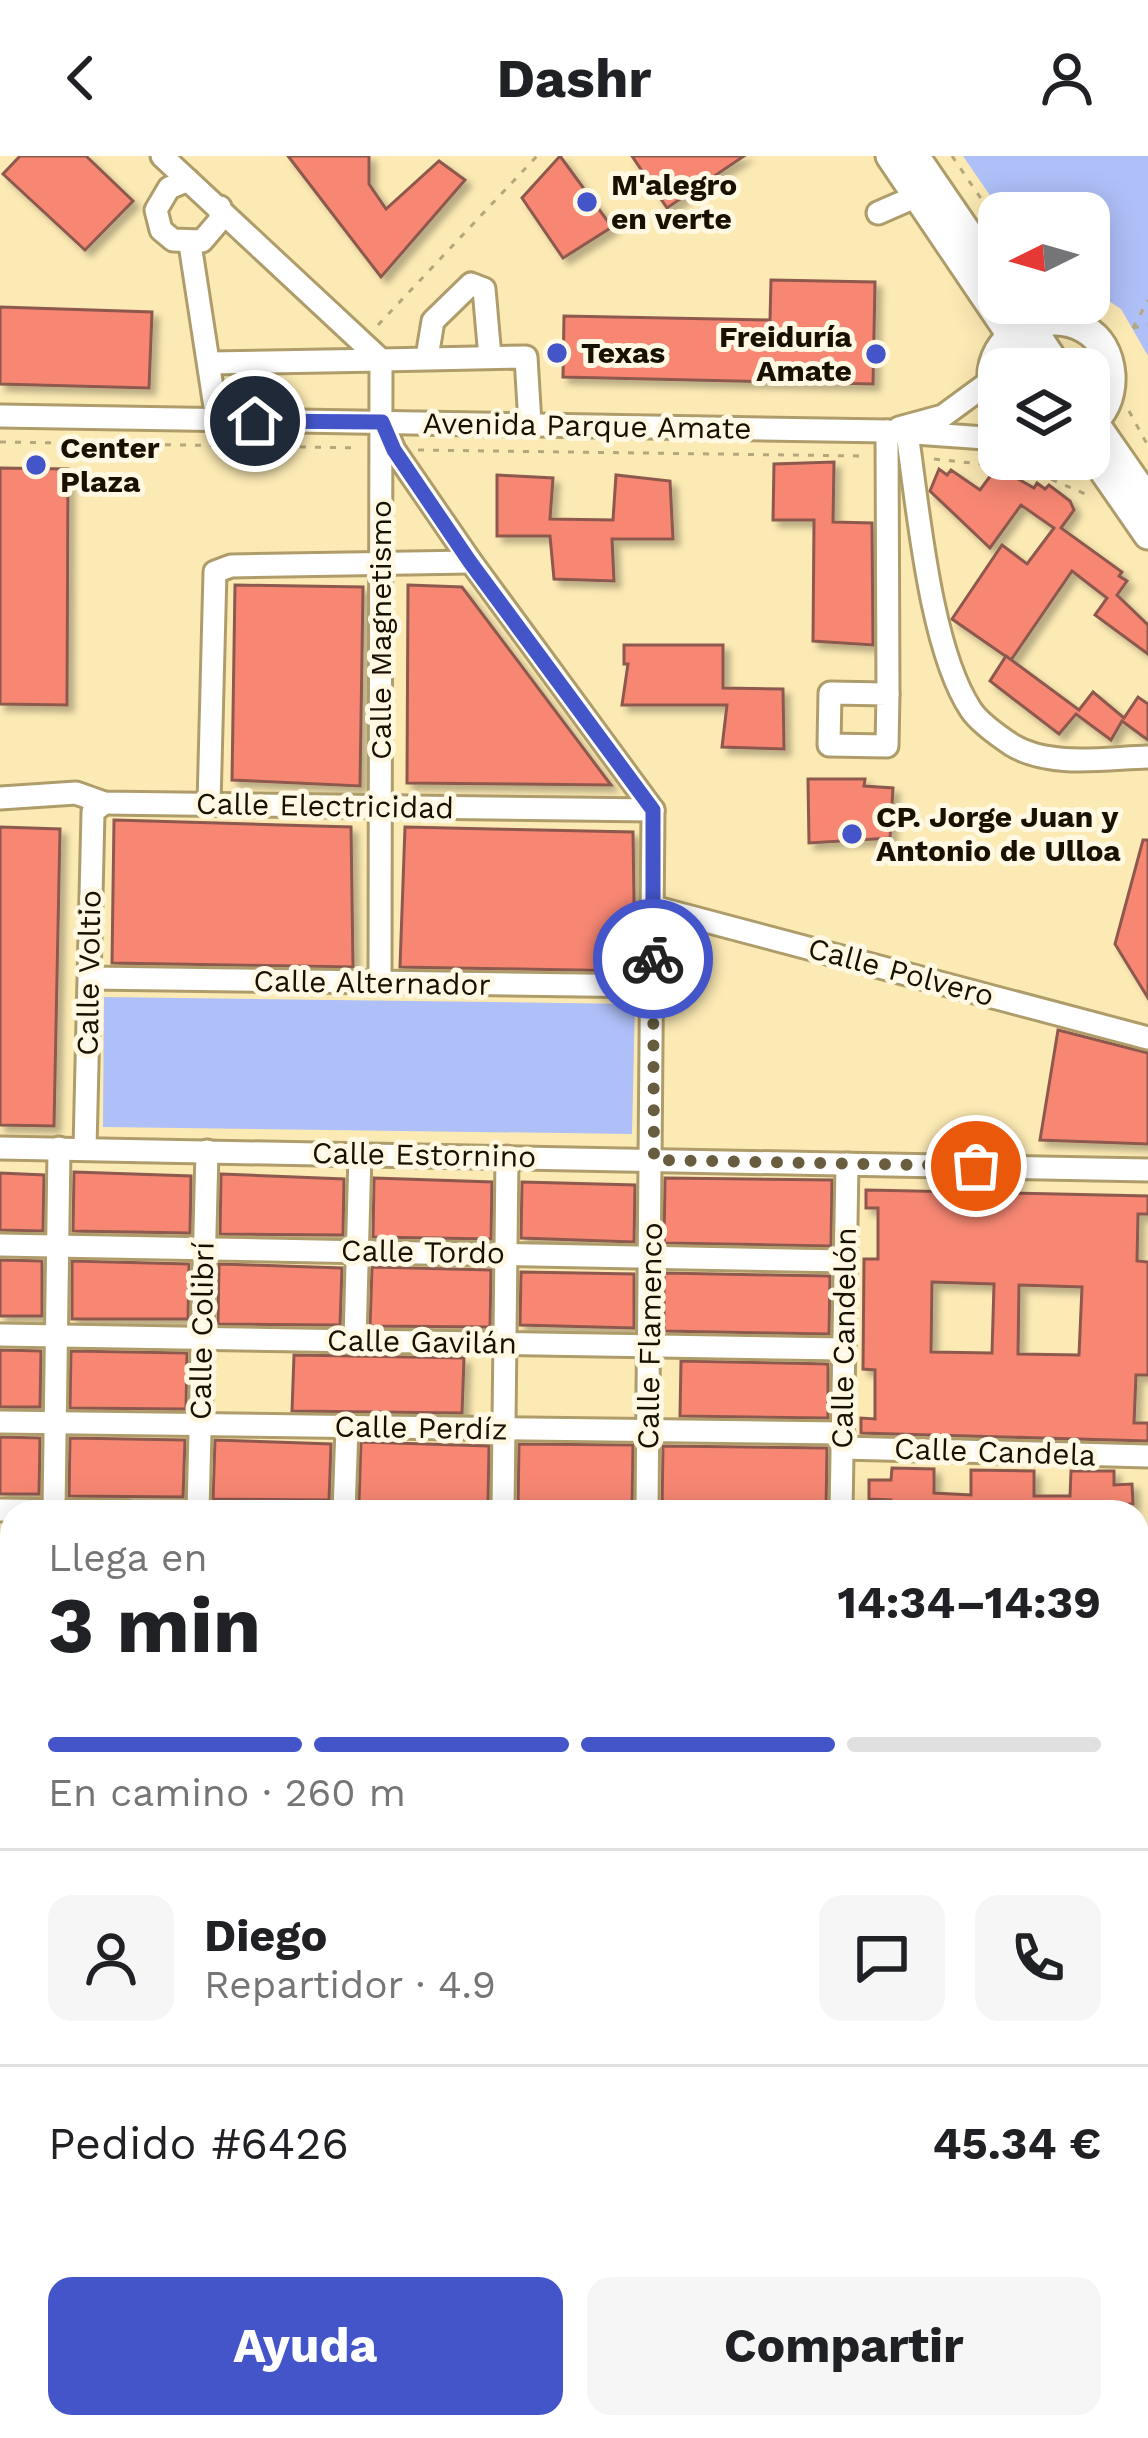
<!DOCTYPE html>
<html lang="es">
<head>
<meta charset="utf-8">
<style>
	body { margin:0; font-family:"Work Sans",sans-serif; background:#f6f6f6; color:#202124; height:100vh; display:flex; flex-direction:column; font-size:45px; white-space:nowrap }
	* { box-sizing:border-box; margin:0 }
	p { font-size:39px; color:#757577 }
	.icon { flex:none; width:66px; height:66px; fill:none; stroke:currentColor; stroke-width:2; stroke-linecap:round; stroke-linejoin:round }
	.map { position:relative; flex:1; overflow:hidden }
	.panel { position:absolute; left:0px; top:1344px; width:1149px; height:939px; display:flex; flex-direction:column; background:#fff; border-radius:36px 36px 0 0; box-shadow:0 6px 30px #0003 }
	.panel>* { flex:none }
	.needle { width:78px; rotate:265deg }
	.buttons { position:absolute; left:978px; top:36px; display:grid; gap:24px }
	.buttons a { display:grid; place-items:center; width:132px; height:132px; border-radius:24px; background:#fff; box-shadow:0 6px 30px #0003; font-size:60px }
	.pin { position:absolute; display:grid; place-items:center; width:102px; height:102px; color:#fff; margin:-51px; border:6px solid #fff; border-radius:50%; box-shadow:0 3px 12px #0007 }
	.courier { position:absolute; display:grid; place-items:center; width:120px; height:120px; margin:-60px; border:9px solid #4355c9; border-radius:50%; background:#fff; color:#222; box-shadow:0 3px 15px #0007 }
	.head em { font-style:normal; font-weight:700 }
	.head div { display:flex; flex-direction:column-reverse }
	.head { display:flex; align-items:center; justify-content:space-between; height:204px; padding:0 48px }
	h1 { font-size:78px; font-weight:700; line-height:90px }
	.bar { display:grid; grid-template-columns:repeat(4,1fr); gap:18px 12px; align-content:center; height:144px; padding:0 48px }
	.bar i { height:15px; border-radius:9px; background:#e0e0e0 }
	.bar .active { background:#4355c9 }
	.bar p { grid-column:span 4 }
	.line { display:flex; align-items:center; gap:30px; padding:0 48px; border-top:3px solid #e0e0e0 }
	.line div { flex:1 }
	.round { display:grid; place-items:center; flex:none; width:126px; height:126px; border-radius:24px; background:#f6f6f6 }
	.action { display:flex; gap:24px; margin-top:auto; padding:24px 48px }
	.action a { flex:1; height:138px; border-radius:24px; background:#4355c9; color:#fff; font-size:48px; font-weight:700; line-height:138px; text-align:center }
	.action a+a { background:#f6f6f6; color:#202124 }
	header { display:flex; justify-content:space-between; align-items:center; height:156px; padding:0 48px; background:#fff; font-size:54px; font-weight:700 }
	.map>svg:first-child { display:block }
	.green { fill:#afbff8 }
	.building { fill:#f78773; stroke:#8d594e; stroke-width:3; fill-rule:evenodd; filter:url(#shadow) }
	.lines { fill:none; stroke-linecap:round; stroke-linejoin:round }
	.minor-casing { stroke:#ae9d6a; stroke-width:27 }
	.major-casing { stroke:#ae9d6a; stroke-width:33 }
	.path { stroke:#b5a67c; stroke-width:3; stroke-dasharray:6 9; stroke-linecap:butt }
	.minor { stroke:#fff; stroke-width:21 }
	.major { stroke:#fff; stroke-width:27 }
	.done { stroke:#685d3f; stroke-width:12; stroke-dasharray:0 21.6 }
	.route { stroke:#4355c9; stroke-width:15 }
	.poi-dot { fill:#4355c9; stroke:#fff8e2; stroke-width:4.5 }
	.labels { text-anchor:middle; stroke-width:10; stroke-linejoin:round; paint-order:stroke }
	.poi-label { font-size:30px; font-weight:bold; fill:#181100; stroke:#fff8e2; text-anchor:start }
	.street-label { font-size:30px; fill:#181100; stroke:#fff8e2 }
</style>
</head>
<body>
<header><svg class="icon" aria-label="back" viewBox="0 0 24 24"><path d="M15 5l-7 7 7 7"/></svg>Dashr<svg class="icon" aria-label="person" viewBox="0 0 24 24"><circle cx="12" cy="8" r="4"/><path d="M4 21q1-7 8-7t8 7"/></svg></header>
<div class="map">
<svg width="1148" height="2282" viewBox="0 0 1148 2282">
	<defs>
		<filter id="shadow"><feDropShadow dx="6" dy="6" stdDeviation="3" flood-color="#0004"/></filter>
	</defs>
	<rect width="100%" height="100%" fill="#fceab4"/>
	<g class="green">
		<path d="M963,0H1148V200L1121,153L1089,132V57H1002Z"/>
		<path d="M104,841L635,848L632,978L103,971Z"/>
	</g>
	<g class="building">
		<path d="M20,0H86L133,45L85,94L3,18Z"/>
		<path d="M288,0H369V28L386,53L439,5L465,24L381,121Z"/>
		<path d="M560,0L612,71L563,102L522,42Z"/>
		<path d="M632,0H744L667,52Z"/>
		<path d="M771,124L875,126L873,228L563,221L564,160L770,164Z"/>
		<path d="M0,151L152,156L149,232L0,228Z"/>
		<path d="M834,306L833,366L872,367L873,489L813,485L814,364H773L774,308Z"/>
		<path d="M997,311L1034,332L1037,327L1045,333L1049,329L1070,345L1074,354L1061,372L1122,416L1119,420L1127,425L1117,439L1148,469V498L1095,459L1107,442L1072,415L1011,504L952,463L1002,389L1027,408L1054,372L1021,349L990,392L930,335L939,313L947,319L951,314L980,334Z"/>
		<path d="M0,312L68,313L67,549L0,548Z"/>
		<path d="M497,319L553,322L550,363L613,364L616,319L670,325L673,383H612L614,425L554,423L550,380H497Z"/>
		<path d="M235,429L363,431L360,630L232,624Z"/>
		<path d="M408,429L462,431L611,629L407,627Z"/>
		<path d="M624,489H723V532L783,533L784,593L722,591L727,549H622L628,508H624Z"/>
		<path d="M1006,500L1079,554L1093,536L1124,562L1138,541L1148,548V584L1122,565L1111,584L1076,558L1059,578L990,525Z"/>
		<path d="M808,623H865L864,630L893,632L890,682L809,687Z"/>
		<path d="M114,664L351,671L353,811L112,807Z"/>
		<path d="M0,671L60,673L54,970L0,969Z"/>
		<path d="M405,671L633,676L635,815L400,811Z"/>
		<path d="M1143,684H1148V842L1115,788Z"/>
		<path d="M1058,874L1148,897V988L1040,984Z"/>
		<path d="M74,1016L191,1020L190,1077L73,1075Z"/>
		<path d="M0,1017L44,1019L43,1075L0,1074Z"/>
		<path d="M221,1018L344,1023L343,1079L220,1078Z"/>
		<path d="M374,1022L492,1026L491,1083L373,1081Z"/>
		<path d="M665,1022L832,1024L831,1090L664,1087Z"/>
		<path d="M522,1026L635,1029L634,1086L521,1082Z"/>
		<path d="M866,1034L1148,1040V1058H1138L1137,1105L1148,1106V1219H1136L1134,1267H1148V1285L861,1277V1262L875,1263V1214L863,1213L864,1103H878V1052H866ZM932,1126L994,1128L992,1197L931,1196ZM1019,1129L1082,1131L1079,1199L1018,1198Z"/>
		<path d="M0,1104L42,1105V1160H0Z"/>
		<path d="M72,1105L189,1108L188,1163H72Z"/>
		<path d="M219,1108L342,1112L340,1169L218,1168Z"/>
		<path d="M372,1111L491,1114L490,1171L370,1170Z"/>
		<path d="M521,1116L634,1118V1172L520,1169Z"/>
		<path d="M664,1117L830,1120L829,1178L664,1175Z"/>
		<path d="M0,1194L41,1195L40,1251H0Z"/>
		<path d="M71,1195L187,1197L186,1253L70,1252Z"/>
		<path d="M294,1199L464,1202L462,1257L292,1255Z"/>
		<path d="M681,1205L828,1208V1262L680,1260Z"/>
		<path d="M0,1281L40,1282L39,1338H0Z"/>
		<path d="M70,1282L185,1284L183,1341L69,1340Z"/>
		<path d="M215,1284L331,1288L329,1344L213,1343Z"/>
		<path d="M361,1286L489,1290L488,1347L359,1346Z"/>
		<path d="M519,1288L633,1289L632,1355L518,1352Z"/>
		<path d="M663,1290L827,1292L826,1356L662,1354Z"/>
		<path d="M892,1312L934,1313V1337L971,1339V1314L1034,1315V1340H1070L1071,1315H1114V1329L1132,1328L1133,1348H1114V1356H891V1344L869,1343V1324H891Z"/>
	</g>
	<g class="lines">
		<g class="minor-casing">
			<g id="minor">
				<path d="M162,0L381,204L526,201L530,268"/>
				<path d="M188,24L169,32L156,54L161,74L173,84L202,85L220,64V51"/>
				<path d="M878,57L917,40"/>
				<path d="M190,88L217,264"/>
				<path d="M427,201L433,165L471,128L484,133L490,201"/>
				<path d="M209,207L381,204L380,827"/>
				<path d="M0,260L887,275L999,283"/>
				<path d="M385,272L394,294L471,406L653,654"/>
				<path d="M899,272L943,260L992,224"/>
				<path d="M887,275L888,538"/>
				<path d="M907,277C918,351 930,493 971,554C979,566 1000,581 1012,589C1050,612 1106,602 1148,601"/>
				<path d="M830,537L888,538L887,590L829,589Z"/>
				<path d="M0,642L76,637L104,647L653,654"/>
				<path d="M209,648L215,416L231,410L471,406"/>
				<path d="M653,751L1148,882"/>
				<path d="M90,822L653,830"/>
				<path d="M0,992L1148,1014"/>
				<path d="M85,992L93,656L104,647"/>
				<path d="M0,1089L845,1105"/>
				<path d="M0,1179L844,1193"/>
				<path d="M355,1184L360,998"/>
				<path d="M0,1266L843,1277"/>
				<path d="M842,1292L1148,1300"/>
				<path d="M0,1354L127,1356"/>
				<path d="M54,1356L59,992"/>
				<path d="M198,1356L207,995"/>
				<path d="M344,1356L347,1271"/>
				<path d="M503,1356L507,1001"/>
				<path d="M647,1356L653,654"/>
				<path d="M841,1356L847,1008"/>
				<path d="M0,1450H12"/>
				<path d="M1137,1465H1148"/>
				<path d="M0,1588L12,1600"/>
				<path d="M1137,1628H1148"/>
				<path d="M0,1781L12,1771"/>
				<path d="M1137,1809H1148"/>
				<path d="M1137,1903H1148"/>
				<path d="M0,2104L12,2093"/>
				<path d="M1137,2205L1148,2216"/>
				<path d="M516,2271V2282"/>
				<path d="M569,2271V2282"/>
				<path d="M626,2271V2282"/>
				<path d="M0,2273L12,2267"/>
				<path d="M51,2282V2271"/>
				<path d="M109,2282V2271"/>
				<path d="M172,2282V2271"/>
				<path d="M346,2282V2271"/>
				<path d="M399,2282V2271"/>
				<path d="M457,2282V2271"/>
				<path d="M685,2282L686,2271"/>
				<path d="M811,2282V2271"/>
			</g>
		</g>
		<g class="major-casing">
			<g id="major">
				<path d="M890,0L1034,213"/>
				<path d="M915,0L999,123"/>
				<path d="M1015,147L1059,213"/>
				<path d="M999,250C959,162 1104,128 1111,219C1112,240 1104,257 1089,270"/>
				<path d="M1089,259L1148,344"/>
				<path d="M1089,294L1148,379"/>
			</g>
		</g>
		<g class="path">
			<path d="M952,0L999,69"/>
			<path d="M378,169L537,0"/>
			<path d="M1133,172L1148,144"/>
			<path d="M1133,172L1148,169"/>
			<path d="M1129,255L1148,290"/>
			<path d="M0,286L360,292"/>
			<path d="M418,294L864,300"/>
			<path d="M934,303L1027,313L1090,340"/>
		</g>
		<use href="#minor" class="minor"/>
		<use href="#major" class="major"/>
	</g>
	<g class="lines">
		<path class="done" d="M653,803L654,1004L976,1010"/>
		<path class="route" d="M255,265L382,266L394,294L470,406L653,654V803"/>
	</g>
	<g class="poi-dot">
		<circle cx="587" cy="46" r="12"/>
		<circle cx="557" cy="197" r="12"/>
		<circle cx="876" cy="198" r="12"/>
		<circle cx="36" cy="309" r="12"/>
		<circle cx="852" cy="678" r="12"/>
	</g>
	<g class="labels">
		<g class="poi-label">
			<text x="611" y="39">M'alegro<tspan x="611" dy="34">en verte</tspan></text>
			<text x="852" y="191" text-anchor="end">Freiduría<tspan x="852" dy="34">Amate</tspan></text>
			<text x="581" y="207">Texas</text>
			<text x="60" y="302">Center<tspan x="60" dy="34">Plaza</tspan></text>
			<text x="876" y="671">CP. Jorge Juan y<tspan x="876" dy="34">Antonio de Ulloa</tspan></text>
		</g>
		<g class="street-label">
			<text transform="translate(587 270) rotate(1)" y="10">Avenida Parque Amate</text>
			<text transform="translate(381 474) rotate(-90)" y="10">Calle Magnetismo</text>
			<text transform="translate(325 650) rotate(1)" y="10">Calle Electricidad</text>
			<text transform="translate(901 816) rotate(15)" y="10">Calle Polvero</text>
			<text transform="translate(89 817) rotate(-89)" y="10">Calle Voltio</text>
			<text transform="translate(372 827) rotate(1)" y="10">Calle Alternador</text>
			<text transform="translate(424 999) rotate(1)" y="10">Calle Estornino</text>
			<text transform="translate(423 1096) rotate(1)" y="10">Calle Tordo</text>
			<text transform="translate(202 1175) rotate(-89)" y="10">Calle Colibrí</text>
			<text transform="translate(650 1180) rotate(-89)" y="10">Calle Flamenco</text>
			<text transform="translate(844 1182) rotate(-89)" y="10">Calle Candelón</text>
			<text transform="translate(422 1186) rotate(1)" y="10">Calle Gavilán</text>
			<text transform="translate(421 1272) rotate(1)" y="10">Calle Perdíz</text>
			<text transform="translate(995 1296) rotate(2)" y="10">Calle Candela</text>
		</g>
	</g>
</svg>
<div class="buttons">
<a><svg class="needle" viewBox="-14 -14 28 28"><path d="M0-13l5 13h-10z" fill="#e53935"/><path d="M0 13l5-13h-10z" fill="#757577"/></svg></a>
<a><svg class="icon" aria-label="layers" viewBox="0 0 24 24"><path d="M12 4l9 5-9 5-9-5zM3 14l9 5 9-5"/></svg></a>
</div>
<div class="pin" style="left:976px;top:1010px;background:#ea580c"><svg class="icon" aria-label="bag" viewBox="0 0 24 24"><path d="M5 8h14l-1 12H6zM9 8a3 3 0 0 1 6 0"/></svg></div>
<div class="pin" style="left:255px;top:265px;background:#1f2937"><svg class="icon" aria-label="home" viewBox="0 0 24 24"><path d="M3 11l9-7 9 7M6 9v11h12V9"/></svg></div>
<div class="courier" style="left:653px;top:803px"><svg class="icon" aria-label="bike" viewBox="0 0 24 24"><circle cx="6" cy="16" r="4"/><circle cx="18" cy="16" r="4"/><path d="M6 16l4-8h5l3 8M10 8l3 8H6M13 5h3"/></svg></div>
<section class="panel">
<div class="head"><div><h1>3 min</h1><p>Llega en</p></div><em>14:34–14:39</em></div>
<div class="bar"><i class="active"></i><i class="active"></i><i class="active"></i><i></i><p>En camino · 260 m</p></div>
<div class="line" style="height:216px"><a class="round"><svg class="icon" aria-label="person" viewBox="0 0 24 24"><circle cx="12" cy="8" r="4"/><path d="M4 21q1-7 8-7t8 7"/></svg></a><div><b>Diego</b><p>Repartidor · 4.9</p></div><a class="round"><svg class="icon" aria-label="chat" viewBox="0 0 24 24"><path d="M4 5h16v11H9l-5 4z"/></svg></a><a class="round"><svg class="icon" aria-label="phone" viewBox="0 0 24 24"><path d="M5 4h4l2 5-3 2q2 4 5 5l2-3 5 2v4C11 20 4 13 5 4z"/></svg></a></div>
<div class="line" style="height:156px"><div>Pedido #6426</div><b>45.34 €</b></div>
<div class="action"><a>Ayuda</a><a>Compartir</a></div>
</section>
</div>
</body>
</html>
